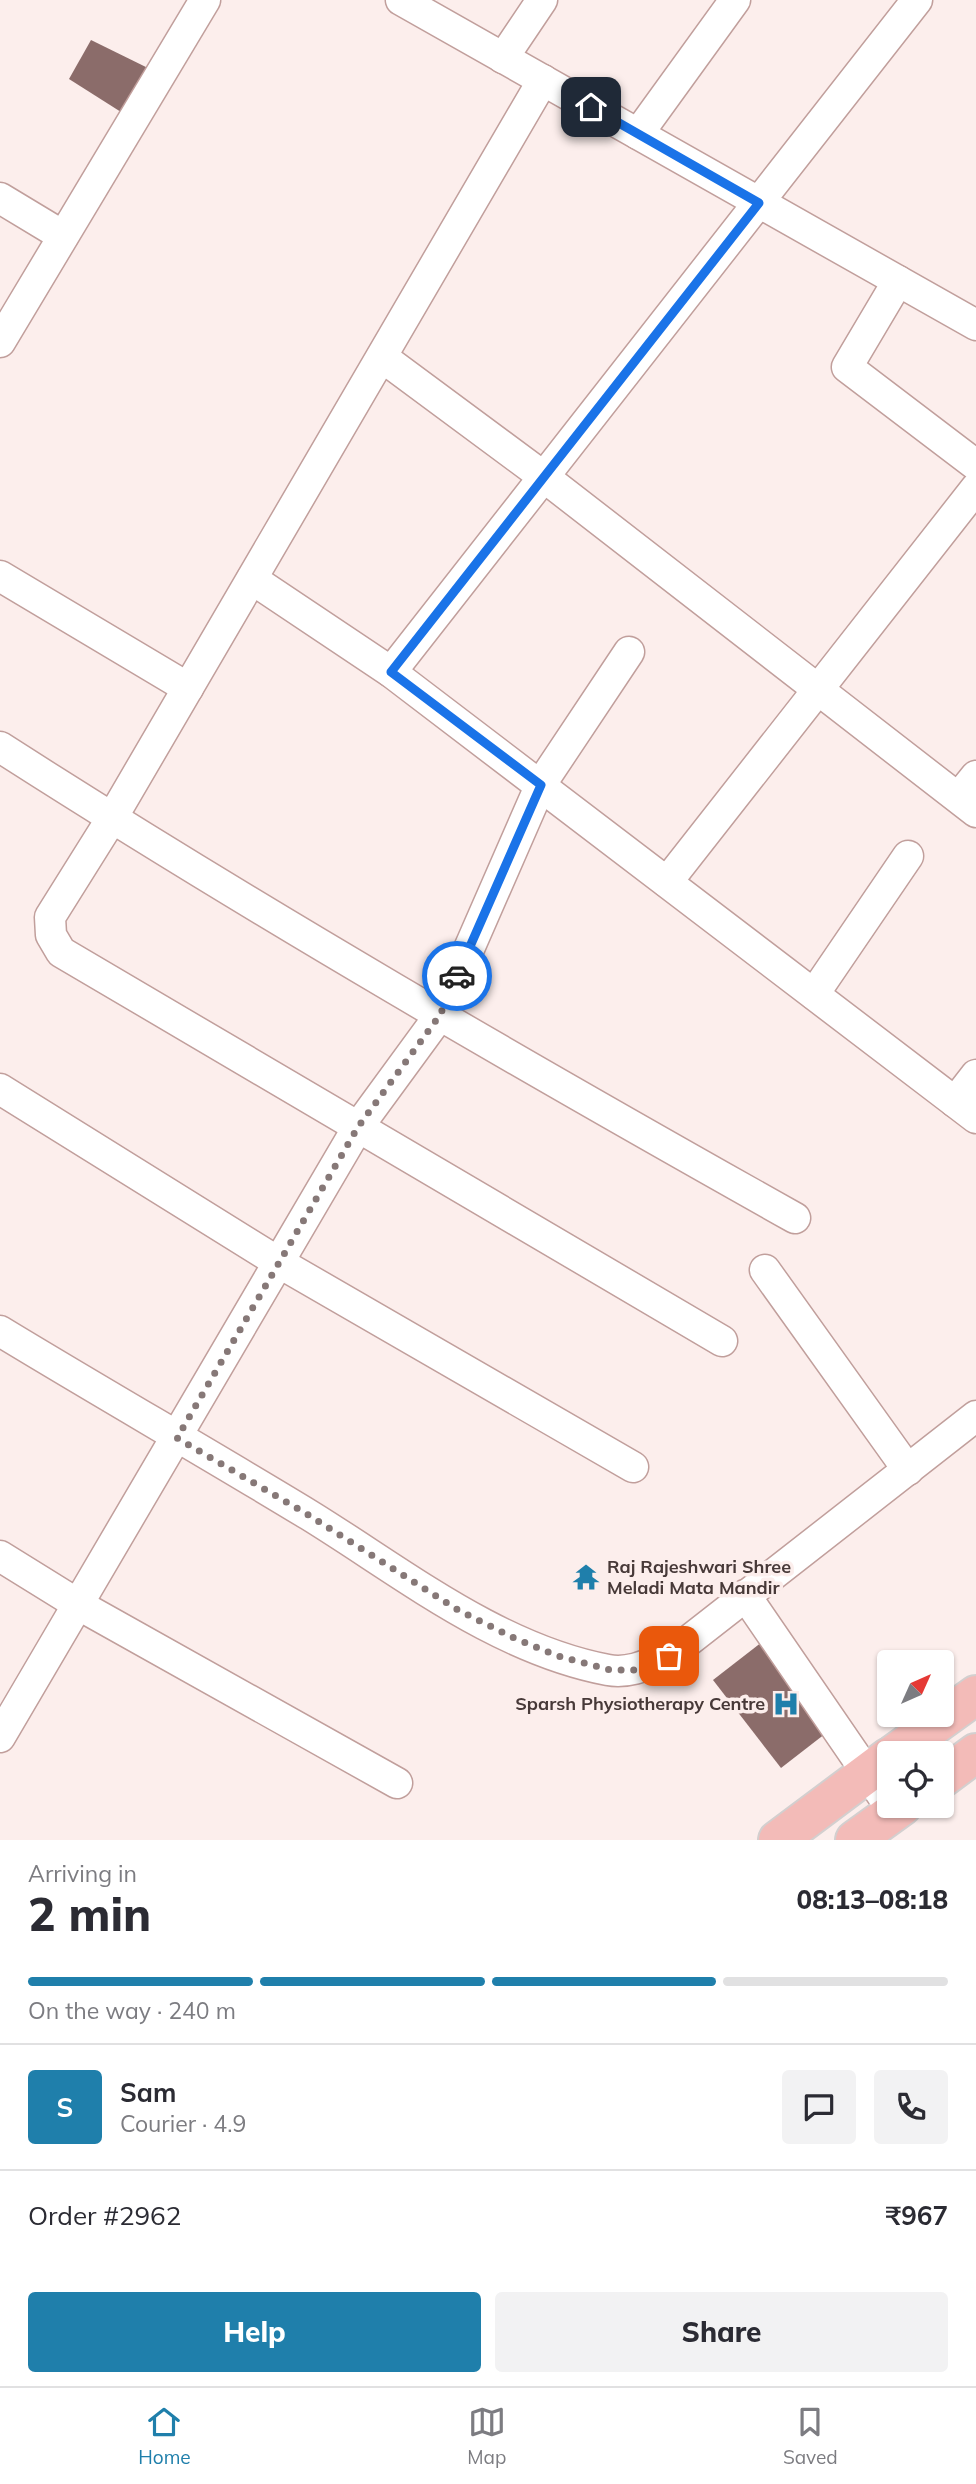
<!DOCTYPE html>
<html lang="en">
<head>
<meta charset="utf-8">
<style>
	body { margin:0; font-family:Mulish,sans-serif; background:#f2f2f3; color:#2b2b33; height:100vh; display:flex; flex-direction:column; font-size:26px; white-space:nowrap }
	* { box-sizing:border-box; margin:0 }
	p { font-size:23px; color:#7c7c81 }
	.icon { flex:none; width:38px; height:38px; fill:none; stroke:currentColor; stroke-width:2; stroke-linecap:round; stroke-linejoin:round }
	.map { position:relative; height:1840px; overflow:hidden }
	.details { display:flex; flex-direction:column; background:#fff; flex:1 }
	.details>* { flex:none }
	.needle { width:46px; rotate:45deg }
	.fabs { position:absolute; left:877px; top:1650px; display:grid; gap:14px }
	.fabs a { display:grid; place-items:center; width:77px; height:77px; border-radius:7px; background:#fff; box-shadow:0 2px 5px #0004; font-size:35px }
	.pin { position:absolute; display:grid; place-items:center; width:60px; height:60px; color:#fff; margin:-30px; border-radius:14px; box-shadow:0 4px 10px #0006 }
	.courier { position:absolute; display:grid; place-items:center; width:70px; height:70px; margin:-35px; border:5px solid #1a73e8; border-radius:50%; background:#fff; color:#222; box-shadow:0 2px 9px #0007 }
	.overview em { font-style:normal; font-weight:800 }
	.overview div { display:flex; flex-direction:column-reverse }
	.overview { display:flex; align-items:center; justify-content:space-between; height:119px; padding:0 28px }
	h1 { font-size:46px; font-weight:800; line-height:52px }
	.bar { display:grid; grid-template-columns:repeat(4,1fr); gap:10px 7px; align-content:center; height:84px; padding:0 28px }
	.bar i { height:9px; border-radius:5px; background:#e1e1e2 }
	.bar .selected { background:#1f7fab }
	.bar p { grid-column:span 4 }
	.line { display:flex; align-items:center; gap:18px; padding:0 28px; border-top:2px solid #e1e1e2 }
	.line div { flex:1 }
	.round { display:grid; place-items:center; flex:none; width:74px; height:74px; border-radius:7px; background:#f2f2f3 }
	.primary-button { display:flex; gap:14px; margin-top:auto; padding:14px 28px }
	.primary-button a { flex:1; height:80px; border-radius:7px; background:#1f7fab; color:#fff; font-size:28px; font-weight:800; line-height:80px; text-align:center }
	.primary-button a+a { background:#f2f2f3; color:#2b2b33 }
	.menu { display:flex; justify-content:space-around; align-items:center; height:98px; border-top:2px solid #e1e1e2; background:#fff; font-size:19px; color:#7c7c81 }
	.menu a { display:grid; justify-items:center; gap:4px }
	.menu .selected { color:#1f7fab }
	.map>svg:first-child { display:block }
	.building { fill:#8b6c6a }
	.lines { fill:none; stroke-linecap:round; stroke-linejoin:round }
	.street-casing { stroke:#c19f9c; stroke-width:33 }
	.primary-casing { stroke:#d3cfcf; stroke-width:42 }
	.street { stroke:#fff; stroke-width:30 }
	.primary { stroke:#f3bbb8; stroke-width:38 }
	.done { stroke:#867877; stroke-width:7; stroke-dasharray:0 12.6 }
	.route { stroke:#1a73e8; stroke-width:9 }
	.labels { text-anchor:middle; stroke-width:7; stroke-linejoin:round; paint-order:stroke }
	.poi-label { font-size:18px; font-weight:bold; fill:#473938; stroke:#fceeec; text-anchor:start }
</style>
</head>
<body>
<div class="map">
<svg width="976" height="1840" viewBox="0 0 976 1840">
	<rect width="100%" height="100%" fill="#fceeec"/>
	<g class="building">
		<path d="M91,40L152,70L121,112L69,79Z"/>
		<path d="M762,1642L830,1730L781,1768L713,1680Z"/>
	</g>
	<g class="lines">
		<g class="street-casing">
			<g id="street">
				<path d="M401,0L976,325"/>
				<path d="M503,58L542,0"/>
				<path d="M543,80L112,818L50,917L51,935L61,952L722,1341"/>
				<path d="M638,134L735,0"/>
				<path d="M0,198L63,236"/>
				<path d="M898,281L847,367L976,465"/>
				<path d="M0,342L205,0"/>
				<path d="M382,357L544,477L976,812"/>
				<path d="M0,576L188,688"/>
				<path d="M252,579L391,672L976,1118"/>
				<path d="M391,672L917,0"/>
				<path d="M0,747C259,913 526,1067 795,1218"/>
				<path d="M959,797L976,776"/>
				<path d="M667,882L976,488"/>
				<path d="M814,994L908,856"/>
				<path d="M0,1089L278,1262L633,1467"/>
				<path d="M955,1102L976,1075"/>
				<path d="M765,1270L908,1470"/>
				<path d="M0,1331C102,1393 207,1453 309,1515C403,1573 497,1649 608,1670C630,1674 649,1664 669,1656L976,1416"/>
				<path d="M0,1556L79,1605L397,1783"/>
				<path d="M745,1595L889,1805"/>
				<path d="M0,1737L358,1127L440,1015L541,784L629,652"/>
			</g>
		</g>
		<g class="primary-casing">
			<g id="primary">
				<path d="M894,1754L976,1695"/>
				<path d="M942,1778L976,1753"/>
				<path d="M778,1840L889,1757"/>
				<path d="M855,1840L902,1806"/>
			</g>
		</g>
		<use href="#street" class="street"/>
		<use href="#primary" class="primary"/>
	</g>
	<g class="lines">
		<path class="done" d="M457,976L440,1015L358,1127L177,1438L307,1514L458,1610L514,1638L558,1656L610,1670H636L669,1656"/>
		<path class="route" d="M457,976L541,785L391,672L759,203L591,107"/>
	</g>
	<defs>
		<g id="temple-bare" transform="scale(2.1)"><path d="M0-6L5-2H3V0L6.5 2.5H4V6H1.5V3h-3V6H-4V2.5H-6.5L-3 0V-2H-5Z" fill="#1f7fab" stroke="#fceeec" stroke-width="2.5" paint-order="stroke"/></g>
		<g id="hospital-bare" transform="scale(2.1)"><path d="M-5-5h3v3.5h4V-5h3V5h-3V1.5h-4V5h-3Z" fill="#1f7fab" stroke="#fceeec" stroke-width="2.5" paint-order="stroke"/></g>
	</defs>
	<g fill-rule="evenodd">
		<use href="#temple-bare" x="586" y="1577"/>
		<use href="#hospital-bare" x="786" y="1704"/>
	</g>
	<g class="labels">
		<g class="poi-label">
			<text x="607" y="1573">Raj Rajeshwari Shree<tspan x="607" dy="21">Meladi Mata Mandir</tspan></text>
			<text x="765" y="1710" text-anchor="end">Sparsh Physiotherapy Centre</text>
		</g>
	</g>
</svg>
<div class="fabs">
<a><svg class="needle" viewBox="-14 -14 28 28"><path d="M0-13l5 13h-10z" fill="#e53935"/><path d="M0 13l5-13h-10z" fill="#7c7c81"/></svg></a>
<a><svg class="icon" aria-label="locate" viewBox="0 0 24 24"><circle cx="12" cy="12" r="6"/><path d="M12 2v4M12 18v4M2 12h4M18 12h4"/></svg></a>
</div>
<div class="pin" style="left:669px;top:1656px;background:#ea580c"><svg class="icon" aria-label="bag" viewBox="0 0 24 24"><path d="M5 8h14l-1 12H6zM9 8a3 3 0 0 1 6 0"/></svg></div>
<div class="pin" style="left:591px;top:107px;background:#1f2937"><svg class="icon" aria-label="home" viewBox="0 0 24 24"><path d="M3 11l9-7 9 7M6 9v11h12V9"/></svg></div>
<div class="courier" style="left:457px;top:976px"><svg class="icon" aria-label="car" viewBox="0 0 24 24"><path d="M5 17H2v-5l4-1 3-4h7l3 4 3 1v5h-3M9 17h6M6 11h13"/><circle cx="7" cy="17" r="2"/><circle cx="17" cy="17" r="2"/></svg></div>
</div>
<section class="details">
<div class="overview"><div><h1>2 min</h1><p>Arriving in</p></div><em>08:13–08:18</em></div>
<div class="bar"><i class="selected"></i><i class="selected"></i><i class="selected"></i><i></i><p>On the way · 240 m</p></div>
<div class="line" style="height:126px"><b class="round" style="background:#1f7fab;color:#fff">S</b><div><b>Sam</b><p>Courier · 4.9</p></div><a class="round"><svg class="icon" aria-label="chat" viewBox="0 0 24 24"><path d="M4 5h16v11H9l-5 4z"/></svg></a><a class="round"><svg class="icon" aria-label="phone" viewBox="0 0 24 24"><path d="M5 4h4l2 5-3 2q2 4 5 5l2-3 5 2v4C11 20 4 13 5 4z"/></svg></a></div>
<div class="line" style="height:91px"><div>Order #2962</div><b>₹967</b></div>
<div class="primary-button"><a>Help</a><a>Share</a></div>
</section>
<nav class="menu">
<a class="selected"><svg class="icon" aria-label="home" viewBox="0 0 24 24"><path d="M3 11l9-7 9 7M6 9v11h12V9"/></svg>Home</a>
<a><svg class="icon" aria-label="map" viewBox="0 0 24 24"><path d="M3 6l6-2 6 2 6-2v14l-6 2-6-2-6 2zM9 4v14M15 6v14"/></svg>Map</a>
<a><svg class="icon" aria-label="saved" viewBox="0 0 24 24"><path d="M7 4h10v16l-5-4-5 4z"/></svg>Saved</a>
</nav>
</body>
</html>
